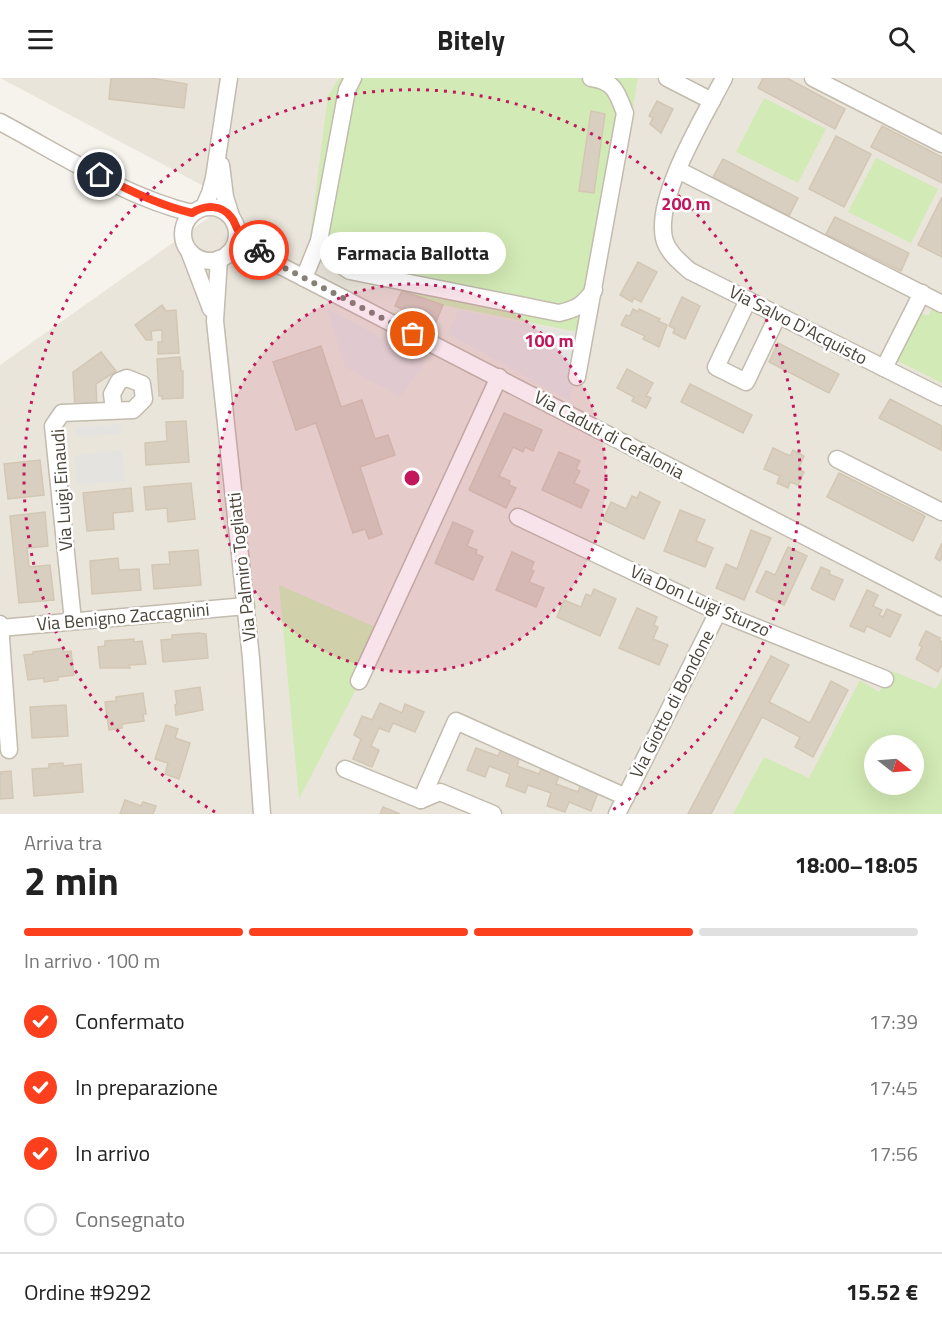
<!DOCTYPE html>
<html lang="it">
<head>
<meta charset="utf-8">
<style>
	body { margin:0; font-family:"Titillium Web",sans-serif; background:#f2f2f2; color:#222; height:100vh; display:flex; flex-direction:column; font-size:22px; white-space:nowrap }
	* { box-sizing:border-box; margin:0 }
	p { font-size:20px; color:#767676 }
	.icon { flex:none; width:33px; height:33px; fill:none; stroke:currentColor; stroke-width:2; stroke-linecap:round; stroke-linejoin:round }
	.map { position:relative; height:736px; overflow:hidden }
	.panel { display:flex; flex-direction:column; background:#fff; flex:1 }
	.panel>* { flex:none }
	.needle { width:39px; rotate:107deg }
	.tools { position:absolute; left:864px; top:657px; display:grid; gap:12px }
	.tools a { display:grid; place-items:center; width:60px; height:60px; border-radius:50%; background:#fff; box-shadow:0 6px 24px #0002; font-size:30px }
	.pin { position:absolute; display:grid; place-items:center; width:51px; height:51px; color:#fff; margin:-26px; border:3px solid #fff; border-radius:50%; box-shadow:0 2px 6px #0007 }
	.courier { position:absolute; display:grid; place-items:center; width:60px; height:60px; margin:-30px; border:4px solid #fc3f1d; border-radius:50%; background:#fff; color:#222; box-shadow:0 2px 8px #0007 }
	.bubble { position:absolute; height:42px; border-radius:21px; background:#fff; box-shadow:0 6px 24px #0002; font-size:20px; font-weight:700; line-height:42px; text-align:center }
	.headline em { font-style:normal; font-weight:700 }
	.headline div { display:flex; flex-direction:column-reverse }
	.headline { display:flex; align-items:center; justify-content:space-between; height:102px; padding:0 24px }
	h1 { font-size:39px; font-weight:700; line-height:45px }
	.bar { display:grid; grid-template-columns:repeat(4,1fr); gap:9px 6px; align-content:center; height:72px; padding:0 24px }
	.bar i { height:8px; border-radius:4px; background:#e0e0e0 }
	.bar .active { background:#fc3f1d }
	.bar p { grid-column:span 4 }
	.line { display:flex; align-items:center; gap:15px; padding:0 24px; border-top:2px solid #e0e0e0 }
	.line div { flex:1 }
	ol { padding:0 24px; list-style:none }
	li { display:flex; align-items:center; gap:18px; height:66px }
	li p { margin-inline-start:auto }
	li .icon { padding:6px; border-radius:50%; background:#fc3f1d; color:#fff; stroke-width:4 }
	li:last-child { color:#767676 }
	li i { width:33px; height:33px; border:3px solid #e0e0e0; border-radius:50% }
	header { display:flex; justify-content:space-between; align-items:center; height:78px; padding:0 24px; background:#fff; font-size:27px; font-weight:700 }
	.map>svg:first-child { display:block }
	.residential { fill:#eae5da; fill-rule:evenodd }
	.green { fill:#d2eab5; fill-rule:evenodd }
	.parking { fill:#e5e3e0 }
	.building { fill:#d8cfc1; stroke:#d3c7b4; stroke-width:1.5 }
	.lines { fill:none; stroke-linecap:round; stroke-linejoin:round }
	.minor-casing { stroke:#c2bbae; stroke-width:19 }
	.minor { stroke:#fff; stroke-width:16 }
	.done { stroke:#878178; stroke-width:6; stroke-dasharray:0 10.8 }
	.route { stroke:#fc3f1d; stroke-width:8 }
	.ring { fill:none; stroke:#c2185b; stroke-width:3; stroke-dasharray:3 6 }
	.labels { text-anchor:middle; stroke-width:5; stroke-linejoin:round; paint-order:stroke }
	.street-label { font-size:18px; fill:#4b4439; stroke:#fff }
	.centre { fill:#c2185b; stroke:#fff; stroke-width:3 }
	.ring-label { font-size:18px; text-anchor:middle; font-weight:bold; fill:#c2185b; stroke:#fff; stroke-width:5; stroke-linejoin:round; paint-order:stroke }
</style>
</head>
<body>
<header><svg class="icon" aria-label="menu" viewBox="0 0 24 24"><path d="M4 6h16M4 12h16M4 18h16"/></svg>Bitely<svg class="icon" aria-label="search" viewBox="0 0 24 24"><circle cx="10" cy="10" r="6"/><path d="M15 15l6 6"/></svg></header>
<div class="map">
<svg width="942" height="736" viewBox="0 0 942 736">
	<rect width="100%" height="100%" fill="#f6f3ec"/>
	<path class="residential" d="M0,0H942V736H0V287L232,123ZM874,668H914V706H874Z"/>
	<g class="green">
		<path d="M339,0H638L594,246L593,257L443,227L402,213L309,166L328,18Z"/>
		<path d="M764,20L826,51L798,105L736,74Z"/>
		<path d="M876,80L938,111L911,165L848,134Z"/>
		<path d="M933,229L942,233V305L896,282L920,235L928,238Z"/>
		<path d="M279,507L382,552L353,617L299,721Z"/>
		<path d="M892,593L936,611L942,600V736H733L764,679L809,700L860,602L879,614ZM874,668H914V706H874Z"/>
	</g>
	<g class="parking">
		<path d="M327,230L426,284L400,319L345,289Z"/>
		<path d="M459,232L580,257L570,323L448,256Z"/>
		<path d="M121,346L122,356L76,359L75,349Z"/>
		<path d="M122,372L125,403L77,407L75,377Z"/>
	</g>
	<g class="building">
		<path d="M111,0H151L187,6L184,30L109,21Z"/>
		<path d="M763,0H787L845,31L835,51L758,10Z"/>
		<path d="M657,23L673,31L661,55L650,46L653,40L649,38Z"/>
		<path d="M591,33L605,36L594,115L579,113Z"/>
		<path d="M882,48L942,79V105L871,69Z"/>
		<path d="M836,58L871,76L844,129L809,111Z"/>
		<path d="M723,81L798,120L789,138L713,99Z"/>
		<path d="M942,119V179L918,167Z"/>
		<path d="M835,139L909,175L901,193L826,156Z"/>
		<path d="M638,184L657,194L641,224L634,220L632,224L620,217Z"/>
		<path d="M402,213L443,227L435,246L395,228Z"/>
		<path d="M682,219L700,228L685,261L673,255L675,251L669,248Z"/>
		<path d="M162,227L166,233L176,232L179,275L158,276V264H162V252L151,253L152,262H146L135,247Z"/>
		<path d="M633,231L638,234L639,231L660,241L658,243L667,247L659,269L643,261L645,258L621,247L626,237L630,238Z"/>
		<path d="M778,265L839,296L829,315L769,284Z"/>
		<path d="M321,268L341,329L362,322L375,361L388,357L395,377L360,389L382,456L369,461L365,451L353,455L316,345L296,352L273,284Z"/>
		<path d="M101,274L116,293L96,306L97,330L75,331L73,294Z"/>
		<path d="M180,279L181,293H183V320L162,321V318H159L157,281Z"/>
		<path d="M627,291L653,305L646,318L651,320L646,330L632,323L634,319L617,310Z"/>
		<path d="M690,306L752,337L743,355L681,324Z"/>
		<path d="M890,321L942,348L941,372L879,340Z"/>
		<path d="M504,335L542,352L533,373L525,369L523,374L513,369L499,398L510,403L509,407L516,410L506,430L469,412Z"/>
		<path d="M186,343L189,384L146,387L145,365L167,363L166,344Z"/>
		<path d="M773,370L790,378L793,372L804,378L798,391L804,394L798,407L790,404L788,410L777,405L780,398L764,391Z"/>
		<path d="M559,374L580,383L576,391L580,393L574,405L589,412L581,430L542,412Z"/>
		<path d="M40,382L44,417L8,421L4,386Z"/>
		<path d="M839,395L925,438L913,463L827,419Z"/>
		<path d="M191,405L195,441L168,444L167,430L146,432L144,409Z"/>
		<path d="M131,410L133,433L113,435L114,451L87,453L83,415Z"/>
		<path d="M640,414L660,424L644,461L603,442L611,424L626,431L632,418L637,420Z"/>
		<path d="M680,432L705,442L696,463L713,470L705,489L664,473Z"/>
		<path d="M45,434L48,468L27,470L29,489L50,487L54,522L19,525L10,438Z"/>
		<path d="M453,444L473,453L467,468L477,472L476,476L483,479L473,502L435,485Z"/>
		<path d="M751,452L771,460L744,522L716,510L726,486L737,491Z"/>
		<path d="M942,465V479L940,483L935,480Z"/>
		<path d="M788,469L807,478L784,527L756,514L766,493L775,497Z"/>
		<path d="M198,472L201,507L154,511L152,487L170,486L169,474Z"/>
		<path d="M512,474L534,484L531,492L534,493L529,504L544,510L536,529L496,512Z"/>
		<path d="M118,480L119,492L139,491L141,512L92,516L90,483Z"/>
		<path d="M821,489L830,493L829,496L843,502L834,522L811,511Z"/>
		<path d="M594,511L616,521L600,558L557,539L564,522L581,529L586,516L591,518Z"/>
		<path d="M867,512L878,517L873,528L882,532L879,537L883,539L887,531L901,537L890,559L867,548L864,554L850,548Z"/>
		<path d="M637,530L657,539L654,547L658,549L653,561L668,567L659,587L619,570Z"/>
		<path d="M926,553L940,560L939,562L942,564V586L938,594L916,581L922,569L919,567Z"/>
		<path d="M198,555L206,556L208,580L163,584L161,562L172,561V557Z"/>
		<path d="M134,561V564L142,563L146,586L129,587L130,590H100L98,569L105,568V563Z"/>
		<path d="M63,570V574L71,573L74,597L58,599V602L44,604V600L28,602L24,577L33,576V574Z"/>
		<path d="M771,578L789,587L769,624L810,645L831,603L848,612L813,679L795,669L800,659L762,639L711,736H688Z"/>
		<path d="M200,609L203,632L176,637L175,627L177,626L175,613Z"/>
		<path d="M143,615L146,636H143L144,643L122,646V650L109,652L105,624L116,623V619Z"/>
		<path d="M380,625L402,635L405,626L424,634L415,654L393,645L389,654L379,650L371,668L379,672L372,689L353,681L361,661L354,657L362,638L372,642Z"/>
		<path d="M66,627L68,658L32,660L30,629Z"/>
		<path d="M166,647L178,651L175,660L190,665L179,701L165,696L168,685L155,681Z"/>
		<path d="M476,670L498,678L501,671L520,678L517,688L539,696L542,689L560,695L556,706L578,714L581,706L599,712L591,733L569,724L565,734L547,728L551,715L528,707L525,715L506,708L510,696L489,688L485,699L467,692Z"/>
		<path d="M63,685V688L81,686L83,714L34,718L32,691L49,690V686Z"/>
		<path d="M11,693L13,720L0,721V694Z"/>
		<path d="M125,722L141,728L143,724L156,728L153,736H120Z"/>
		<path d="M383,729L400,736H380Z"/>
	</g>
	<g class="lines">
		<g class="minor-casing">
			<g id="minor">
				<path d="M353,0L347,12L319,163L330,180L350,193L559,235C577,231 583,227 594,212"/>
				<path d="M667,0L712,23"/>
				<path d="M724,0C704,39 655,118 664,160C667,174 680,184 690,193L942,319"/>
				<path d="M813,0L942,66"/>
				<path d="M0,44C62,77 125,119 192,135"/>
				<path d="M221,87L225,119L231,138"/>
				<path d="M678,92L942,226"/>
				<path d="M204,129L210,115L214,100L229,0"/>
				<circle cx="210" cy="156" r="27"/>
				<path d="M189,173L211,231"/>
				<path d="M228,176L246,175L275,185L942,529"/>
				<path d="M219,181L215,243L251,580L262,736"/>
				<path d="M304,200L319,163"/>
				<path d="M748,222L716,289L746,304L778,237"/>
				<path d="M884,290L922,215"/>
				<path d="M577,299L625,35C617,15 615,3 591,0"/>
				<path d="M837,381L942,434"/>
				<path d="M518,439L718,534L885,601"/>
				<path d="M73,543L53,348L62,335L133,332L144,321L142,306L127,300L119,303L112,316L114,332"/>
				<path d="M0,546L9,672"/>
				<path d="M0,550L246,528"/>
				<path d="M359,603L499,299"/>
				<path d="M345,691L421,722L440,714L493,736"/>
				<path d="M421,722L456,643L626,719"/>
				<path d="M617,736L718,534"/>
			</g>
		</g>
		<use href="#minor" class="minor"/>
	</g>
	<g class="lines">
		<path class="done" d="M259,172L275,185L413,256"/>
		<path class="route" d="M100,97C131,114 159,127 192,135C205,127 221,126 231,139C235,143 235,148 238,152C244,159 252,166 259,172"/>
	</g>
	<circle cx="412" cy="400" r="194" fill="#c2185b" fill-opacity=".12"/>
	<g class="ring">
		<circle cx="412" cy="400" r="194"/>
		<path d="M215 734A388 388 0 1 1 609 734"/>
	</g>
	<g class="labels">
		<g class="street-label">
			<text transform="translate(798 247) rotate(27)" y="6">Via Salvo D'Acquisto</text>
			<text transform="translate(609 357) rotate(28)" y="6">Via Caduti di Cefalonia</text>
			<text transform="translate(62 412) rotate(-94)" y="6">Via Luigi Einaudi</text>
			<text transform="translate(242 489) rotate(-96)" y="6">Via Palmiro Togliatti</text>
			<text transform="translate(700 523) rotate(24)" y="6">Via Don Luigi Sturzo</text>
			<text transform="translate(123 539) rotate(-5)" y="6">Via Benigno Zaccagnini</text>
			<text transform="translate(672 626) rotate(-63)" y="6">Via Giotto di Bondone</text>
		</g>
	</g>
	<circle cx="412" cy="400" r="9" class="centre"/>
	<g class="ring-label">
		<text x="686" y="132">200 m</text>
		<text x="549" y="269">100 m</text>
	</g>
</svg>
<div class="tools">
<a><svg class="needle" viewBox="-14 -14 28 28"><path d="M0-13l5 13h-10z" fill="#e53935"/><path d="M0 13l5-13h-10z" fill="#767676"/></svg></a>
</div>
<div class="pin" style="left:413px;top:256px;background:#ea580c"><svg class="icon" aria-label="bag" viewBox="0 0 24 24"><path d="M5 8h14l-1 12H6zM9 8a3 3 0 0 1 6 0"/></svg></div>
<div class="pin" style="left:100px;top:97px;background:#1f2937"><svg class="icon" aria-label="home" viewBox="0 0 24 24"><path d="M3 11l9-7 9 7M6 9v11h12V9"/></svg></div>
<div class="courier" style="left:259px;top:172px"><svg class="icon" aria-label="bike" viewBox="0 0 24 24"><circle cx="6" cy="16" r="4"/><circle cx="18" cy="16" r="4"/><path d="M6 16l4-8h5l3 8M10 8l3 8H6M13 5h3"/></svg></div>
<div class="bubble" style="left:320px;top:154px;width:186px">Farmacia Ballotta</div>
</div>
<section class="panel">
<div class="headline"><div><h1>2 min</h1><p>Arriva tra</p></div><em>18:00–18:05</em></div>
<div class="bar"><i class="active"></i><i class="active"></i><i class="active"></i><i></i><p>In arrivo · 100 m</p></div>
<ol>
<li><svg class="icon" aria-label="check" viewBox="0 0 24 24"><path d="M5 12l5 5 9-10"/></svg>Confermato<p>17:39</p></li>
<li><svg class="icon" aria-label="check" viewBox="0 0 24 24"><path d="M5 12l5 5 9-10"/></svg>In preparazione<p>17:45</p></li>
<li><svg class="icon" aria-label="check" viewBox="0 0 24 24"><path d="M5 12l5 5 9-10"/></svg>In arrivo<p>17:56</p></li>
<li><i></i>Consegnato</li>
</ol>
<div class="line" style="height:78px"><div>Ordine #9292</div><b>15.52 €</b></div>
</section>
</body>
</html>
